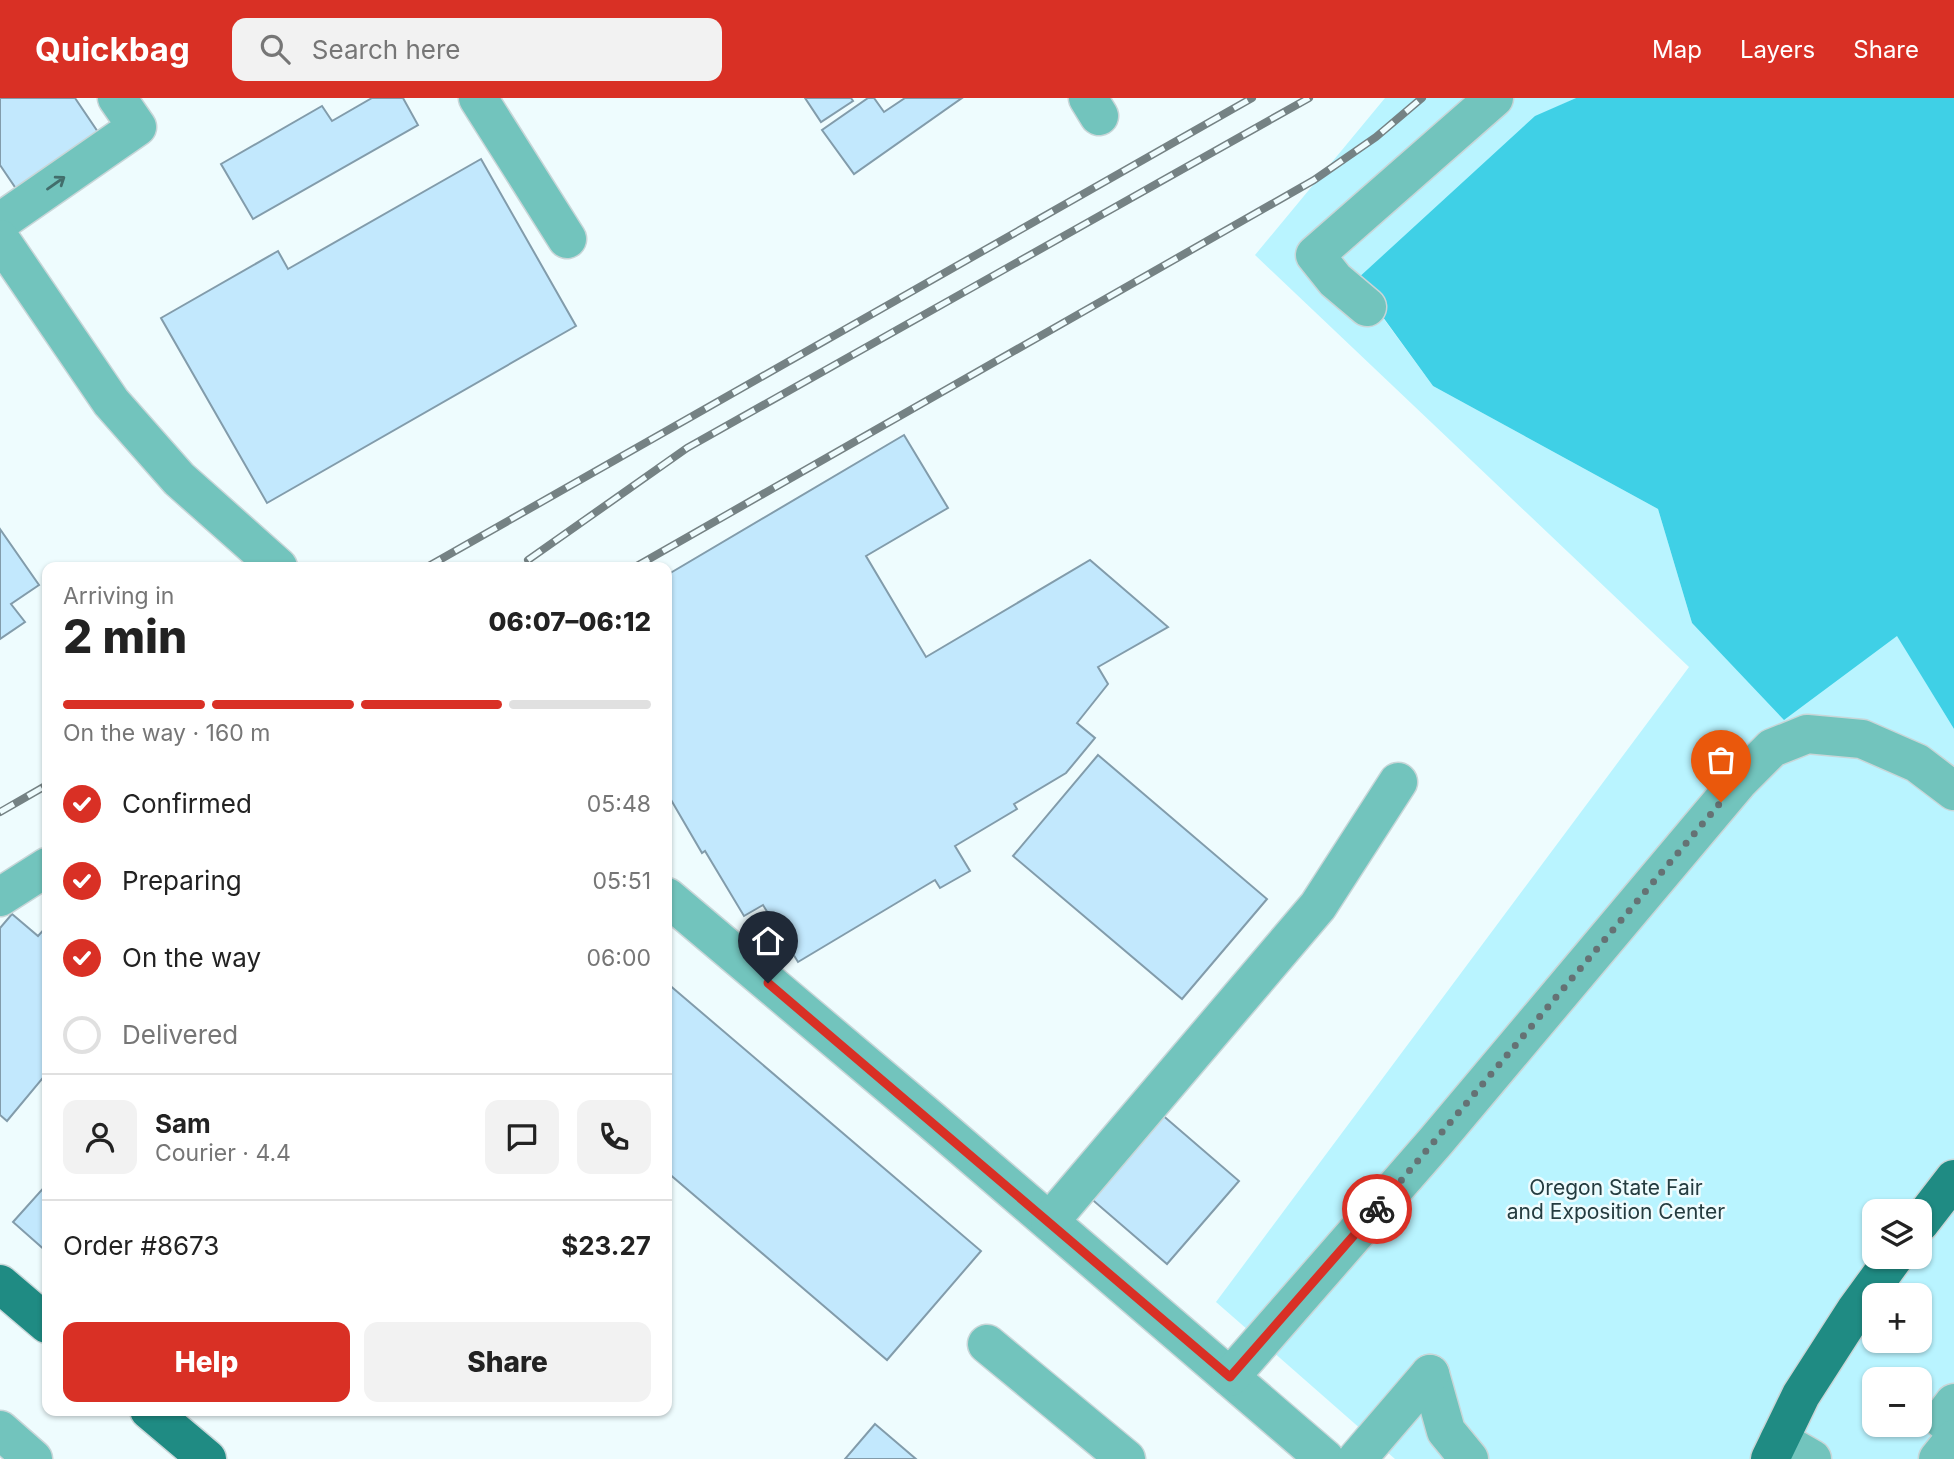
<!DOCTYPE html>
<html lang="en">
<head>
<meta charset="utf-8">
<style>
	body { margin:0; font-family:Inter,sans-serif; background:#f2f2f2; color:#222; height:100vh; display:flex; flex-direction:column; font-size:26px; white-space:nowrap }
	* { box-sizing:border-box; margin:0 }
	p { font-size:23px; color:#767676 }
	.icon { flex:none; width:38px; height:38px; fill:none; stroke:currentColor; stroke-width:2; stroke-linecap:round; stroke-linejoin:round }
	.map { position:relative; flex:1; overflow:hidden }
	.panel { position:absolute; left:42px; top:464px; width:630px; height:854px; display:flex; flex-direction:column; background:#fff; border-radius:14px; box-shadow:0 2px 5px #0004 }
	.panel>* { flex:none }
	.tools { position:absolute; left:1862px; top:1101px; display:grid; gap:14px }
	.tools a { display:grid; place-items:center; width:70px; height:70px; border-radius:14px; background:#fff; box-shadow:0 2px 5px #0004; font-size:35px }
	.pin { position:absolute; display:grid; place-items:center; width:60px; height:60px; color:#fff; margin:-72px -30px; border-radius:50% 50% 50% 0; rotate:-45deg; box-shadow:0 0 7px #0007 }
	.pin .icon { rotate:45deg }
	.courier { position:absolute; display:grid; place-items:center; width:70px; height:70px; margin:-35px; border:5px solid #d93025; border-radius:50%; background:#fff; color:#222; box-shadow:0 2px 9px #0007 }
	.headline em { font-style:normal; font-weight:800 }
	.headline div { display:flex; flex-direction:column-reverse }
	.headline { display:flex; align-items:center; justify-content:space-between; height:119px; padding:0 21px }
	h1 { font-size:46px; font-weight:800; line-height:52px }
	.bar { display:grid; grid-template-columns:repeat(4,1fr); gap:10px 7px; align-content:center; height:84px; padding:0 21px }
	.bar i { height:9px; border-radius:5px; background:#e0e0e0 }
	.bar .active { background:#d93025 }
	.bar p { grid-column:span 4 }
	.line { display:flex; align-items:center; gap:18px; padding:0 21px; border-top:2px solid #e0e0e0 }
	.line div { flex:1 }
	.round { display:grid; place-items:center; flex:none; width:74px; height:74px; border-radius:14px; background:#f2f2f2 }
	ol { padding:0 21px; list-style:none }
	li { display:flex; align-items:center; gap:21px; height:77px }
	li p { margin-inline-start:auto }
	li .icon { padding:7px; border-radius:50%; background:#d93025; color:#fff; stroke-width:4 }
	li:last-child { color:#767676 }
	li i { width:38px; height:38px; border:4px solid #e0e0e0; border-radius:50% }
	.action { display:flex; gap:14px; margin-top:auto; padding:14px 21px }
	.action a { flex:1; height:80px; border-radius:14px; background:#d93025; color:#fff; font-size:28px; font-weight:800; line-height:80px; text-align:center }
	.action a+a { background:#f2f2f2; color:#222 }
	header { display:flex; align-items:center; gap:42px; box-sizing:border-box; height:98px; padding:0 35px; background:#d93025; color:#fff }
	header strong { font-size:33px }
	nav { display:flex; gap:38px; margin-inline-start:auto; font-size:24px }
	.search { width:490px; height:63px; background:#f2f2f2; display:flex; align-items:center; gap:18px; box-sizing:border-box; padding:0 24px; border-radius:14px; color:#767676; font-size:26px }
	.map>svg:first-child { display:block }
	.green { fill:#b9f4ff; fill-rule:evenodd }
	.forest { fill:#3fd0e6 }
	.building { fill:#c2e8fd; stroke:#829cab; stroke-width:2 }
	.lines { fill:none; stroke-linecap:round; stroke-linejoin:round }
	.minor-casing { stroke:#c8d6d8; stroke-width:41 }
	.major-casing { stroke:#c8d6d8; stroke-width:41 }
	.minor { stroke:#72c4bd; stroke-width:38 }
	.major { stroke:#1f8b83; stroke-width:38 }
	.rail-casing { stroke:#758284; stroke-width:8 }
	.rail { stroke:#eefcfe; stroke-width:5; stroke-dasharray:16; stroke-linecap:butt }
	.oneway { stroke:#426e6c }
	.done { stroke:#657274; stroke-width:7; stroke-dasharray:0 12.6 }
	.route { stroke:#d93025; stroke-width:9 }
	.labels { text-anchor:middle; stroke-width:5; stroke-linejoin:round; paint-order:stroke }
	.park-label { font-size:21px; fill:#243c40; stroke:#eefcfe }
</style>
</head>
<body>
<header>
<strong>Quickbag</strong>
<div class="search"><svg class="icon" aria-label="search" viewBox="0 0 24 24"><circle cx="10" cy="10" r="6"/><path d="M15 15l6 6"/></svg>Search here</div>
<nav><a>Map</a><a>Layers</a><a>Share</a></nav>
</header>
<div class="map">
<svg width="1954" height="1361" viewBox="0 0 1954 1361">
	<rect width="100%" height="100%" fill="#eefcfe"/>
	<path class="green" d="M1385,0H1576L1535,19L1356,183L1433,288L1658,411L1692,525L1784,621L1897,537L1954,631V1361H1395L1216,1204L1689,569L1255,157ZM1874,1113H1920V1158H1874ZM1874,1197H1920V1242H1874ZM1874,1281H1920V1326H1874Z"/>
	<path class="forest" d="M1576,0H1954V631L1897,538L1784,622L1692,525L1658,411L1433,288L1356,182L1535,18Z"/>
	<g class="building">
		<path d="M0,0H75L102,40L19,95L0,67Z"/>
		<path d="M372,0H403L418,27L253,121L221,66L322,8L332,23Z"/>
		<path d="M805,0H851L853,3L821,24Z"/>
		<path d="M868,0H874L884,14L905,0H962L854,76L822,32Z"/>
		<path d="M481,61L576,228L267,405L161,220L278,153L288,171Z"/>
		<path d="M904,337L948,410L866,458L926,559L1090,462L1168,529L1098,569L1108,586L1077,625L1095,640L1066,675L1014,706L1017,711L955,748L970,773L940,790L935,782L798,864L763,807L744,818L705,753L702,755L667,695V477Z"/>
		<path d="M0,431L39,487L11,506L25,524L0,541Z"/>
		<path d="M1098,657L1267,801L1182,901L1013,758Z"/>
		<path d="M12,816L38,838L47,828V975L7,1023L0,1017V830Z"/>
		<path d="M667,885L981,1153L887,1262L667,1074Z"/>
		<path d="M1160,1015L1239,1083L1167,1166L1088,1098Z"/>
		<path d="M47,1086V1154L13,1124Z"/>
		<path d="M875,1326L916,1361H845Z"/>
	</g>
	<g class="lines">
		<g class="minor-casing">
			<g id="minor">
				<path d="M478,0L567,141"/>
				<path d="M1088,0L1099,18"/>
				<path d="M0,124L137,29L117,0"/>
				<path d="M0,141L111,304L179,381L278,469"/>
				<path d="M1367,209L1335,182L1315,157L1494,0"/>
				<path d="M0,799L47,769"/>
				<path d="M667,799L931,1022L1325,1361"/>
				<path d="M1050,1123L1318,808L1398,684"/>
				<path d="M987,1246L1126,1361"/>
				<path d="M1430,1276L1446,1333L1469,1361"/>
				<path d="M1230,1279L1436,1043L1739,683L1772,650L1807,636L1862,641L1917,665L1954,693"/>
				<path d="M1954,1305L1942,1321L1954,1331"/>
				<path d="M0,1332L33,1361"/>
				<path d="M1779,1342L1812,1361"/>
				<path d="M1357,1361L1430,1276"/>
				<path d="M1938,1361L1954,1341"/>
			</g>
		</g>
		<g class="major-casing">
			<g id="major">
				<path d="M1920,1125L1954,1081"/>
				<path d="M0,1186L47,1226"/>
				<path d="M149,1312L207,1361"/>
				<path d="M1770,1361L1801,1297L1855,1213L1895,1158"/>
			</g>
		</g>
		<use href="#minor" class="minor"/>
		<use href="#major" class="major"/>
		<g class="rail-casing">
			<g id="rail">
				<path d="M528,462L687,350L1309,0"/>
				<path d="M427,469L1252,0"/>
				<path d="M635,469L1314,82L1376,39L1422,0"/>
				<path d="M0,714L47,687"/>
			</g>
		</g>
		<use href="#rail" class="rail"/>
	</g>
	<defs><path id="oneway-shaft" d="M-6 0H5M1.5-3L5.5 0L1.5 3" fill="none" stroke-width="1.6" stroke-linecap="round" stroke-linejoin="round" transform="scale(1.75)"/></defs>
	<use class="oneway" href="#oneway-shaft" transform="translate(56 85) rotate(-35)"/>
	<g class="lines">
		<path class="done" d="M1377,1111L1721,704"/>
		<path class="route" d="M768,885L1230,1279L1377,1111"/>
	</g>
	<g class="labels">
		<g class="park-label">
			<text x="1616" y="1097">Oregon State Fair<tspan x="1616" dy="24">and Exposition Center</tspan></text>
		</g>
	</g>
</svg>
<div class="tools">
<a><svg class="icon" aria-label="layers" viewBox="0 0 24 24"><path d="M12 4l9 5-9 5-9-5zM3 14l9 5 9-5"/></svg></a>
<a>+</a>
<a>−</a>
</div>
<div class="pin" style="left:1721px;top:704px;background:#ea580c"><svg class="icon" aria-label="bag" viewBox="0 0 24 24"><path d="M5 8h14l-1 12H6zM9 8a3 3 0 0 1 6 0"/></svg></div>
<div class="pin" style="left:768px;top:885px;background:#1f2937"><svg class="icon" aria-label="home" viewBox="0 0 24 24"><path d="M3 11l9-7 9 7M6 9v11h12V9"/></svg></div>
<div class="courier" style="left:1377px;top:1111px"><svg class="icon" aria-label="bike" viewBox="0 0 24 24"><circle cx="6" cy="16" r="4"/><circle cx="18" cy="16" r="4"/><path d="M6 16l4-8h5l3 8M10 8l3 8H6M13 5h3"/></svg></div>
<section class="panel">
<div class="headline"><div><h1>2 min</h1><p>Arriving in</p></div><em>06:07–06:12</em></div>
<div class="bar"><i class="active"></i><i class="active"></i><i class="active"></i><i></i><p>On the way · 160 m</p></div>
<ol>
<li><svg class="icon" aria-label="check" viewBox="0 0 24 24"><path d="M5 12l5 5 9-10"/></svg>Confirmed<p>05:48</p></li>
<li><svg class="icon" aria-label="check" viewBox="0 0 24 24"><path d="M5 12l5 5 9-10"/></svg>Preparing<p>05:51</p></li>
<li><svg class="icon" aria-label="check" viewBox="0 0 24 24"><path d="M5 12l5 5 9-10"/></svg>On the way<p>06:00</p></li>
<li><i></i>Delivered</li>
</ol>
<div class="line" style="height:126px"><a class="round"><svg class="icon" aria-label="person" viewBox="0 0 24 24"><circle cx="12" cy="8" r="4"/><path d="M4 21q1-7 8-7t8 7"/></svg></a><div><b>Sam</b><p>Courier · 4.4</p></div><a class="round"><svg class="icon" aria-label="chat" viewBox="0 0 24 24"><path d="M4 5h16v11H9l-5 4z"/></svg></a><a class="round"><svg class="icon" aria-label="phone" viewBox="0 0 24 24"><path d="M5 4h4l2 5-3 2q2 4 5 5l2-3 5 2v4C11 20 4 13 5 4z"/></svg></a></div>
<div class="line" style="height:91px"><div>Order #8673</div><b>$23.27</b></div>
<div class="action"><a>Help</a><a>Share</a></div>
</section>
</div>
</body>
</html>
